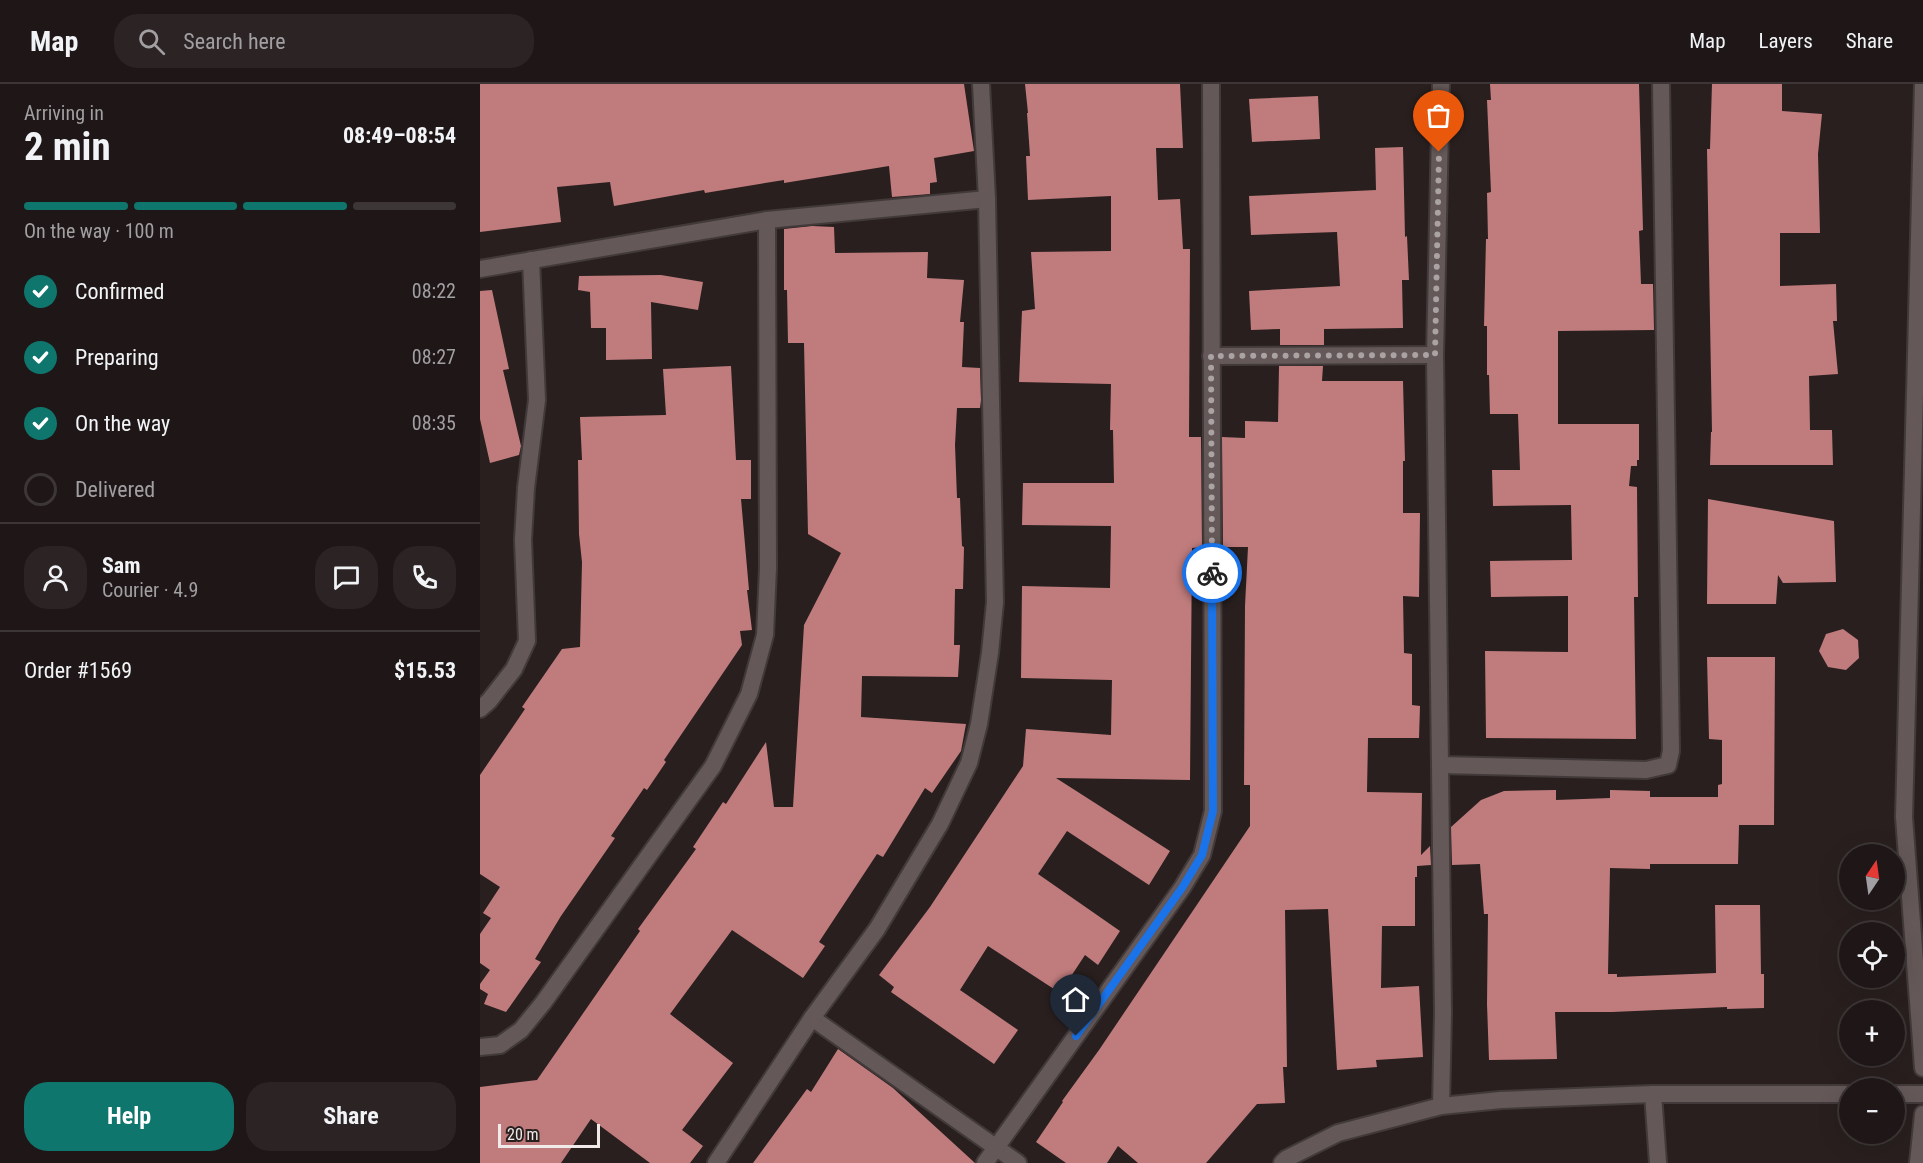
<!DOCTYPE html>
<html lang="en">
<head>
<meta charset="utf-8">
<style>
	body { margin:0; font-family:"Roboto Condensed",sans-serif; background:#2c2424; color:#f1f3f6; height:100vh; display:flex; flex-direction:column; font-size:22px; white-space:nowrap }
	* { box-sizing:border-box; margin:0 }
	p { font-size:20px; color:#a19fa1 }
	.icon { flex:none; width:33px; height:33px; fill:none; stroke:currentColor; stroke-width:2; stroke-linecap:round; stroke-linejoin:round }
	.map { position:relative; flex:1; overflow:hidden }
	.side { display:flex; flex-direction:column; background:#1f1717; width:480px }
	.side>* { flex:none }
	.needle { width:39px; rotate:13deg }
	.fabs { position:absolute; left:1359px; top:760px; display:grid; gap:12px }
	.fabs a { display:grid; place-items:center; width:66px; height:66px; border-radius:50%; background:#1f1717; box-shadow:0 6px 24px #0002,0 0 0 2px #3c3636; font-size:30px }
	.scale { position:absolute; left:18px; bottom:15px; width:102px; box-sizing:border-box; padding-left:6px; border:3px solid #f1eaea; border-top:0; font-size:16px; line-height:21px; white-space:nowrap; color:#f1eaea; -webkit-text-stroke:4px #291f1f; paint-order:stroke }
	.pin { position:absolute; display:grid; place-items:center; width:51px; height:51px; color:#fff; margin:-62px -26px; border-radius:50% 50% 50% 0; rotate:-45deg; box-shadow:0 0 6px #0007 }
	.pin .icon { rotate:45deg }
	.courier { position:absolute; display:grid; place-items:center; width:60px; height:60px; margin:-30px; border:4px solid #1a73e8; border-radius:50%; background:#fff; color:#222; box-shadow:0 2px 8px #0007 }
	.headline em { font-style:normal; font-weight:700 }
	.headline div { display:flex; flex-direction:column-reverse }
	.headline { display:flex; align-items:center; justify-content:space-between; height:102px; padding:0 24px }
	h1 { font-size:39px; font-weight:700; line-height:45px }
	.bar { display:grid; grid-template-columns:repeat(4,1fr); gap:9px 6px; align-content:center; height:72px; padding:0 24px }
	.bar i { height:8px; border-radius:4px; background:#3c3636 }
	.bar .selected { background:#0f766e }
	.bar p { grid-column:span 4 }
	.line { display:flex; align-items:center; gap:15px; padding:0 24px; border-top:2px solid #3c3636 }
	.line div { flex:1 }
	.round { display:grid; place-items:center; flex:none; width:63px; height:63px; border-radius:24px; background:#2c2424 }
	ol { padding:0 24px; list-style:none }
	li { display:flex; align-items:center; gap:18px; height:66px }
	li p { margin-inline-start:auto }
	li .icon { padding:6px; border-radius:50%; background:#0f766e; color:#fff; stroke-width:4 }
	li:last-child { color:#a19fa1 }
	li i { width:33px; height:33px; border:3px solid #3c3636; border-radius:50% }
	.button { display:flex; gap:12px; margin-top:auto; padding:12px 24px }
	.button a { flex:1; height:69px; border-radius:24px; background:#0f766e; color:#fff; font-size:24px; font-weight:700; line-height:69px; text-align:center }
	.button a+a { background:#2c2424; color:#f1f3f6 }
	header { display:flex; align-items:center; gap:36px; box-sizing:border-box; height:84px; padding:0 30px; background:#1f1717; border-bottom:2px solid #3c3636 }
	header strong { font-size:28px }
	nav { display:flex; gap:33px; margin-inline-start:auto; font-size:21px }
	.search { width:420px; height:54px; background:#2c2424; display:flex; align-items:center; gap:15px; box-sizing:border-box; padding:0 21px; border-radius:24px; color:#a19fa1; font-size:22px }
	main { display:flex; flex:1; min-height:0 }
	.map>svg:first-child { display:block }
	.building { fill:#c07c7d }
	.lines { fill:none; stroke-linecap:round; stroke-linejoin:round }
	.minor-casing { stroke:#423a3a; stroke-width:20 }
	.minor { stroke:#645858; stroke-width:16 }
	.done { stroke:#aba3a3; stroke-width:6; stroke-dasharray:0 10.8 }
	.route { stroke:#1a73e8; stroke-width:8 }
</style>
</head>
<body>
<header>
<strong>Map</strong>
<div class="search"><svg class="icon" aria-label="search" viewBox="0 0 24 24"><circle cx="10" cy="10" r="6"/><path d="M15 15l6 6"/></svg>Search here</div>
<nav><a>Map</a><a>Layers</a><a>Share</a></nav>
</header>
<main>
<section class="side">
<div class="headline"><div><h1>2 min</h1><p>Arriving in</p></div><em>08:49–08:54</em></div>
<div class="bar"><i class="selected"></i><i class="selected"></i><i class="selected"></i><i></i><p>On the way · 100 m</p></div>
<ol>
<li><svg class="icon" aria-label="check" viewBox="0 0 24 24"><path d="M5 12l5 5 9-10"/></svg>Confirmed<p>08:22</p></li>
<li><svg class="icon" aria-label="check" viewBox="0 0 24 24"><path d="M5 12l5 5 9-10"/></svg>Preparing<p>08:27</p></li>
<li><svg class="icon" aria-label="check" viewBox="0 0 24 24"><path d="M5 12l5 5 9-10"/></svg>On the way<p>08:35</p></li>
<li><i></i>Delivered</li>
</ol>
<div class="line" style="height:108px"><a class="round"><svg class="icon" aria-label="person" viewBox="0 0 24 24"><circle cx="12" cy="8" r="4"/><path d="M4 21q1-7 8-7t8 7"/></svg></a><div><b>Sam</b><p>Courier · 4.9</p></div><a class="round"><svg class="icon" aria-label="chat" viewBox="0 0 24 24"><path d="M4 5h16v11H9l-5 4z"/></svg></a><a class="round"><svg class="icon" aria-label="phone" viewBox="0 0 24 24"><path d="M5 4h4l2 5-3 2q2 4 5 5l2-3 5 2v4C11 20 4 13 5 4z"/></svg></a></div>
<div class="line" style="height:78px"><div>Order #1569</div><b>$15.53</b></div>
<div class="button"><a>Help</a><a>Share</a></div>
</section>
<div class="map">
<svg width="1443" height="1079" viewBox="0 0 1443 1079">
	<rect width="100%" height="100%" fill="#291f1f"/>
	<g class="building">
		<path d="M0,0H484L494,67L454,74L457,98L450,99V110L412,113L409,82L304,99V96L225,109L224,106L134,122L130,98L77,103L81,138L0,148Z"/>
		<path d="M545,0H700L703,64H676L678,116L700,115L703,165H710L709,353H721L722,463L712,464L710,696L576,694L690,767L669,801L587,747L558,790L640,847L618,881L605,871L580,909L508,862L480,906L538,946L514,980L411,908L414,903L399,891L450,823L543,682L546,645L631,651L632,596L541,594L542,502L630,504L631,442L542,441L543,399H634L633,346H630L631,300L539,298L542,227L555,225L551,168L631,167V112L548,116L546,72H550L547,29H548Z"/>
		<path d="M1010,0H1159L1163,146L1159,147L1161,200H1173L1174,246L1078,247V340H1159V376H1157V382H1151L1149,402L1157,403L1158,513H1154L1156,655L1006,654L1005,567L1088,568V512L1011,513L1010,477L1092,476L1091,421L1013,422L1012,386H1040L1038,330H1010L1009,291H1007V242H1004L1006,155H1008L1007,109L1011,108L1007,16H1011Z"/>
		<path d="M1232,0H1302V27L1342,30L1338,70L1340,149H1300V202L1356,200L1357,237H1353L1358,290L1329,292L1330,346H1352L1353,381H1230L1231,348H1232L1227,65H1230Z"/>
		<path d="M838,12L840,55L772,58L769,15Z"/>
		<path d="M923,63L925,153L927,152L929,196H922L923,244L844,245V261H800V245L771,246L769,207L860,202L857,148L771,151L769,112L896,106L895,64Z"/>
		<path d="M332,142L354,143L355,169L448,168L447,194L484,196L480,238H484L482,283L500,284L501,316L500,324H477L475,361L477,414H480L482,462L484,463L483,505H475L474,561H480L478,593L382,592L381,633L486,640L481,667L452,709L445,704L403,773L397,770L339,858L345,862L323,894L252,846L190,930L253,979L202,1046L223,1062L210,1079H170L111,1035L81,1079H0V1003L57,996L160,847L158,845L216,765L213,763L243,718L246,720L286,658L294,723H313L324,541L361,469L328,450L324,259H308L307,206H304V145Z"/>
		<path d="M181,191L223,198L218,226L171,218L172,275L126,276V244H111L110,208L98,206L99,192Z"/>
		<path d="M12,206L29,285L23,286L41,362L39,371L10,379L0,335V207Z"/>
		<path d="M251,282L256,376H271V415H261L269,506H267L272,546L260,547L262,561L184,676L186,678L167,706L164,704L131,752L135,754L81,832L55,875L61,878L26,928L4,920L8,910L0,905V900L10,886L0,879V850L11,834L3,829L20,803L0,790V691L45,625L42,623L82,565L100,563L102,478L99,450L98,376H102L100,333L186,331L183,285Z"/>
		<path d="M799,282H843L842,297H923L925,377H923V429H940L939,513L923,512L924,569L932,570V621L940,622L939,654H888L887,708L942,709L941,771L950,762L951,781L937,782V793H935V842H902L901,904L939,902L943,973L896,976L897,983L857,986L848,825L805,826L807,983H803L805,1019L777,1020L726,1079H658L638,1062L627,1079H586L556,1058L583,1018L582,1017L619,966L770,742V701H764L765,522L768,463H743L742,353L765,354V337L798,338Z"/>
		<path d="M1228,415L1354,437L1356,498L1303,499L1298,491L1296,520H1227Z"/>
		<path d="M1363,545L1378,556L1379,574L1366,586L1348,583L1339,567L1346,550Z"/>
		<path d="M1227,573H1295L1294,741H1259L1258,780H1170V785L1130,784L1128,890H1137V893L1236,889L1235,821H1280L1281,890H1284V924L1247,925V923L1132,928H1075L1077,975L1009,976L1007,920L1008,830H1004L1000,780L972,781L971,743L1001,716L1024,707L1076,706V716L1130,714V706L1170,707V713H1238V701L1242,700V656L1229,655Z"/>
		<path d="M358,965L413,1004L495,1079H273L327,1005L331,1008Z"/>
	</g>
	<g class="lines">
		<g class="minor-casing">
			<g id="minor">
				<path d="M961,0L955,271L963,929L961,1022"/>
				<path d="M1443,0L1424,733L1443,984"/>
				<path d="M0,185L287,136L507,115"/>
				<path d="M731,272L955,271"/>
				<path d="M0,625L9,617L34,585L47,557L43,456L46,404L57,316L51,176"/>
				<path d="M960,681L1166,686L1188,681L1191,667L1181,0"/>
				<path d="M332,934L538,1079"/>
				<path d="M0,963L20,961L41,946L63,919L233,682L269,610L285,551L288,484L287,136"/>
				<path d="M1173,1010L1178,1079"/>
				<path d="M1414,1010H1443"/>
				<path d="M236,1079L332,934L397,845L460,740L489,679L499,640L510,569L515,518L507,115L501,0"/>
				<path d="M505,1079L702,804L722,771L733,727L731,0"/>
				<path d="M802,1079L806,1075L858,1049L961,1022L1021,1016L1173,1010H1370"/>
				<path d="M1438,1079L1443,1030"/>
			</g>
		</g>
		<use href="#minor" class="minor"/>
	</g>
	<g class="lines">
		<path class="done" d="M732,489L731,272L955,271L959,68"/>
		<path class="route" d="M596,952L702,804L722,771L733,727L732,489"/>
	</g>
</svg>
<div class="fabs">
<a><svg class="needle" viewBox="-14 -14 28 28"><path d="M0-13l5 13h-10z" fill="#e53935"/><path d="M0 13l5-13h-10z" fill="#a19fa1"/></svg></a>
<a><svg class="icon" aria-label="locate" viewBox="0 0 24 24"><circle cx="12" cy="12" r="6"/><path d="M12 2v4M12 18v4M2 12h4M18 12h4"/></svg></a>
<a>+</a>
<a>−</a>
</div>
<div class="scale">20 m</div>
<div class="pin" style="left:959px;top:68px;background:#ea580c"><svg class="icon" aria-label="bag" viewBox="0 0 24 24"><path d="M5 8h14l-1 12H6zM9 8a3 3 0 0 1 6 0"/></svg></div>
<div class="pin" style="left:596px;top:952px;background:#1f2937"><svg class="icon" aria-label="home" viewBox="0 0 24 24"><path d="M3 11l9-7 9 7M6 9v11h12V9"/></svg></div>
<div class="courier" style="left:732px;top:489px"><svg class="icon" aria-label="bike" viewBox="0 0 24 24"><circle cx="6" cy="16" r="4"/><circle cx="18" cy="16" r="4"/><path d="M6 16l4-8h5l3 8M10 8l3 8H6M13 5h3"/></svg></div>
</div>
</main>
</body>
</html>
